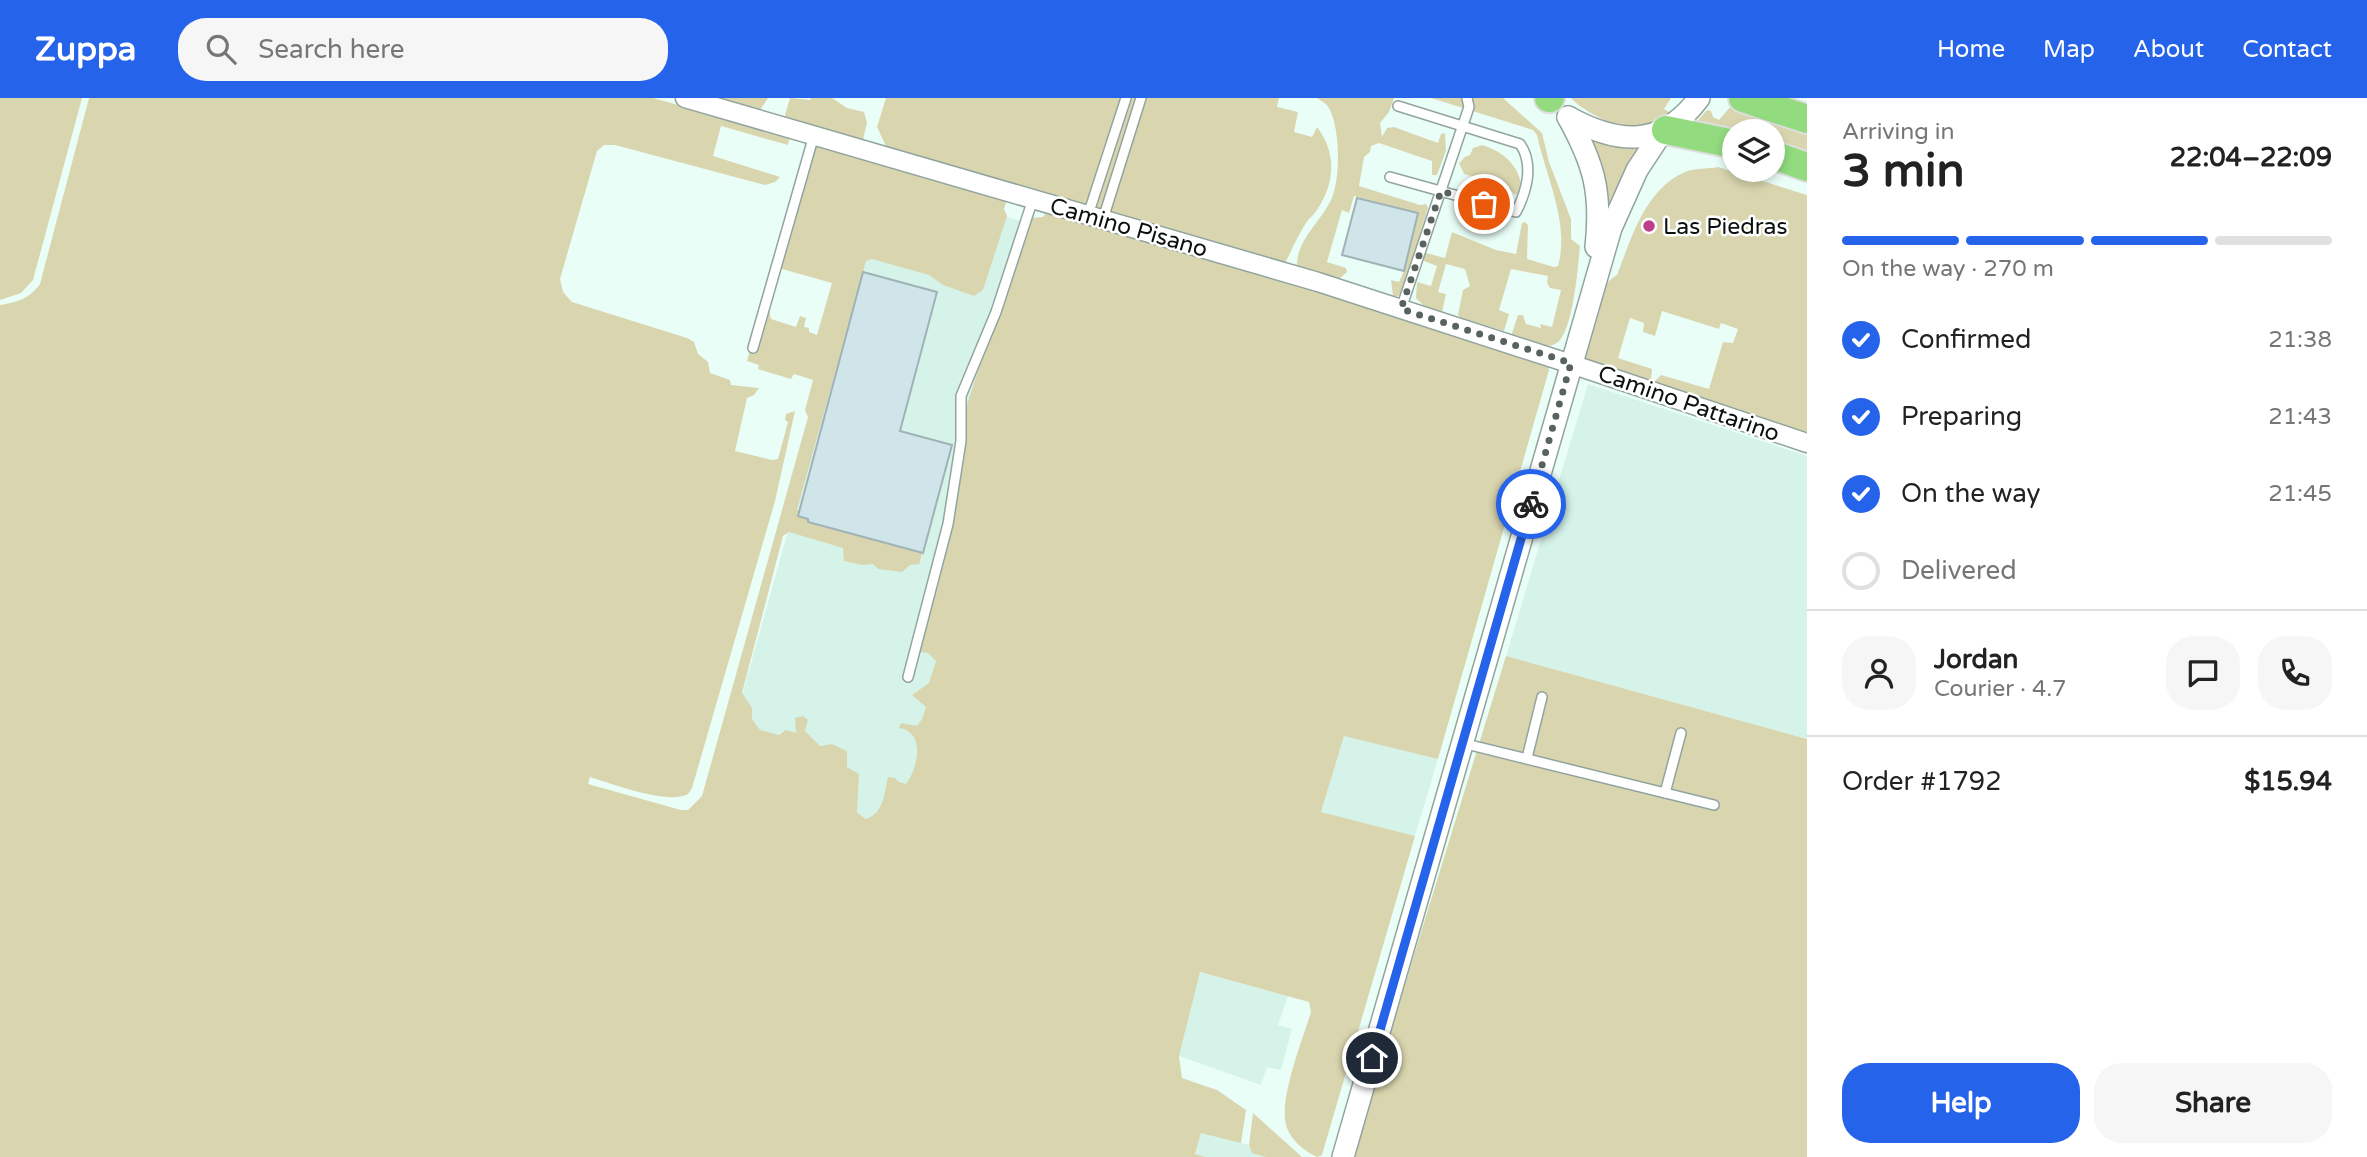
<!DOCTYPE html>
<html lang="en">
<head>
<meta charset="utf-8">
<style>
	body { margin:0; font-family:"Varela Round",sans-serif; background:#f6f6f6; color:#222; height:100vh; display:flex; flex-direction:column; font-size:26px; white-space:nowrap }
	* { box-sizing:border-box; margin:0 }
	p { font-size:23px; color:#767676 }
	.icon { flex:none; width:38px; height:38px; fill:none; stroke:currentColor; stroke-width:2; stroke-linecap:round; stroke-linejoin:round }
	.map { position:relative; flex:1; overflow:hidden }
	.panel { display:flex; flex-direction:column; background:#fff; width:560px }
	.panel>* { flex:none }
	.tools { position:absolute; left:1722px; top:21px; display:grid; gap:14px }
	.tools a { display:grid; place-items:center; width:63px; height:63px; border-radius:50%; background:#fff; box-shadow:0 4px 10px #0003; font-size:35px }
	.pin { position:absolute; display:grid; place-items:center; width:60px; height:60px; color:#fff; margin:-30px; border:4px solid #fff; border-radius:50%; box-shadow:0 2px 7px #0007 }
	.courier { position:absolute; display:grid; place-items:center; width:70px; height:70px; margin:-35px; border:5px solid #2563eb; border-radius:50%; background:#fff; color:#222; box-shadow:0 2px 9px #0007 }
	.summary em { font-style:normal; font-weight:700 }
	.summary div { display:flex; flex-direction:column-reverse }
	.summary { display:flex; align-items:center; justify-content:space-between; height:119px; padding:0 35px }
	h1 { font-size:46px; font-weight:700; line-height:52px }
	.bar { display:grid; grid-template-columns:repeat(4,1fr); gap:10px 7px; align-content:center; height:84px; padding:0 35px }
	.bar i { height:9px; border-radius:5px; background:#e0e0e0 }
	.bar .on { background:#2563eb }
	.bar p { grid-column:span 4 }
	.line { display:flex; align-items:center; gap:18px; padding:0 35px; border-top:2px solid #e0e0e0 }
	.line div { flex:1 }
	.round { display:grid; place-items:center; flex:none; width:74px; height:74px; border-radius:28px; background:#f6f6f6 }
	ol { padding:0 35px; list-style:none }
	li { display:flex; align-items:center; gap:21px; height:77px }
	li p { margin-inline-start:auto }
	li .icon { padding:7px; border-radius:50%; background:#2563eb; color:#fff; stroke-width:4 }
	li:last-child { color:#767676 }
	li i { width:38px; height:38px; border:4px solid #e0e0e0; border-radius:50% }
	.action { display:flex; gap:14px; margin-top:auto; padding:14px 35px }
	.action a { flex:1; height:80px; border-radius:28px; background:#2563eb; color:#fff; font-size:28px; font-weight:700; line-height:80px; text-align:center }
	.action a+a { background:#f6f6f6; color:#222 }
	header { display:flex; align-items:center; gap:42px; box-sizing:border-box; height:98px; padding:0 35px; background:#2563eb; color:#fff }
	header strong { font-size:33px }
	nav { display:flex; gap:38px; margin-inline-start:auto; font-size:24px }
	.search { width:490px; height:63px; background:#f6f6f6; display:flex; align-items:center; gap:18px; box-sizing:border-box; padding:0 24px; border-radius:28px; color:#767676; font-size:26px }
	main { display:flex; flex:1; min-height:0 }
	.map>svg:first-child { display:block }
	.built { fill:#d6f3ea }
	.green { fill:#d9d6af }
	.building { fill:#d0e5e9; stroke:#9fb3b6; stroke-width:2 }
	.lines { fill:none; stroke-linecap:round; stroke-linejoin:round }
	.service-casing { stroke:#91a49e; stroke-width:12 }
	.minor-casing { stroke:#91a49e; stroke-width:21 }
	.tertiary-casing { stroke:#91a49e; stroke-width:24 }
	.trunk-casing { stroke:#dddedd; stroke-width:32 }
	.service { stroke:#fff; stroke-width:9 }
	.minor { stroke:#fff; stroke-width:18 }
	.tertiary { stroke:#fff; stroke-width:21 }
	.trunk { stroke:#93db7f; stroke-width:28 }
	.done { stroke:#586360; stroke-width:7; stroke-dasharray:0 12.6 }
	.route { stroke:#2563eb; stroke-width:9 }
	.poi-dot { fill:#be3e89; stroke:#fff; stroke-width:2.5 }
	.labels { text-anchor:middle; stroke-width:5; stroke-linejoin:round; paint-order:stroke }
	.poi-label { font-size:23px; fill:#09100e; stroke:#fff; text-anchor:start }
	.street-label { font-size:23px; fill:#09100e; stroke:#fff }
</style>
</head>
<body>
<header>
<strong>Zuppa</strong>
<div class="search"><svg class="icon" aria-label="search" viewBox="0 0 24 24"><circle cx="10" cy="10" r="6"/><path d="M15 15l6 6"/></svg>Search here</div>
<nav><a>Home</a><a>Map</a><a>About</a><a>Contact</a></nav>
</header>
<main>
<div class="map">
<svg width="1807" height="1059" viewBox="0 0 1807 1059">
	<rect width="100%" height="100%" fill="#eafef8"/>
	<g class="built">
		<path d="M958,105L1082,140L905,770L709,715L869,144Z"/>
		<path d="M1588,286L1807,358V641L1506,558Z"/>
		<path d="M1344,637L1438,661L1415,738L1321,714Z"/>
		<path d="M1199,874L1288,898L1278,927L1292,931L1281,972L1267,969L1261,987L1179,958Z"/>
		<path d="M1201,1034L1249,1047L1252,1055L1265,1059H1206L1195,1056Z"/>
	</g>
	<g class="green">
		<path d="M0,0H82L33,182L21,195L0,202Z"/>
		<path d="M89,0H653L790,38L788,47L721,28L713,58L780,79L775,84L765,87L615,47H604L597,53L560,181L563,194L572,204L687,240L694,244L698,256L708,264L710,275L730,282L731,287L759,290L754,297L747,300L735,353L772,362L778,361L788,324L785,322L786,316L795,313L775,403L692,690L688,696C667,707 613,686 590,679L588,686L681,712H688L702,698L808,319L805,312L813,282L794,276L791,281L758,271L759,267L747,263L769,183L776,185L769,212L771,221L796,229L800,218L806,220L804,229L809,230V234L817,237L832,185L775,169L814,47L819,46L1007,101L1004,111L1007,118L983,192L974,198L943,187L929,177L872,161L866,163L797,412L806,414L808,419L925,447L919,466L910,467L902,474L878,471L873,466L862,467L844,463L843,450L789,434L783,438L742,595L752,610V621L760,632L779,637L786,632L796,635L795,620L803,618L808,622L805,633L820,648L832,646L847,653V669L859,676L857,714L865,721C884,716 884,696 888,679L895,680L899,684L906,686C918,670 926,634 899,630L901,625L917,628L922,621L926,609L912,597L929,585L936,563L928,555L920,554L918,545L914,541L967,343L965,313L1026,125L1029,120L1043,119L1046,114L1062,118L1332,195L1548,267L1549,272L1438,661L1344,638L1321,714L1415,738L1322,1057L1317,1059C1304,1053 1292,1043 1287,1030C1277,1004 1303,941 1311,914L1309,904L1200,874L1179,958L1182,980L1217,992L1246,1012L1241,1045L1201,1035L1195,1056L1206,1059H0V207C18,204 29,201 40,186Z"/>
		<path d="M707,0H768L759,14Z"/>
		<path d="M790,0L810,2L811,0H832L847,10L864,14L867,25L863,42L788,23L785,17Z"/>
		<path d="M886,0H1279L1277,9L1298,14L1294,34L1312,39L1317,29C1337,55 1335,85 1317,112C1314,117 1309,120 1306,125C1298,137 1292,152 1285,165L886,48L877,29Z"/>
		<path d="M1317,0H1394L1389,14L1380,25L1382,39L1387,30L1394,29L1438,45L1441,36L1445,35L1446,53L1437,77H1432V63L1379,45L1371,48L1370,54L1364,59L1359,88L1420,107L1426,106L1428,110L1402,194L1398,198H1393L1391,182L1399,184L1404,173L1418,115L1354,98L1349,115L1342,112L1327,164L1346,170L1347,174L1339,181L1297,168C1296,143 1321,123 1331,102C1341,82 1341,23 1326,6C1323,4 1320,2 1317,0Z"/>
		<path d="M1431,0H1503L1542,35L1549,64L1571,121V141L1580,148C1578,167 1573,239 1555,246C1544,252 1525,242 1513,238L1512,235L1518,217H1523L1526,226L1541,230L1540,226L1552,229L1561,192L1550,190L1547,185L1548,178L1511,171L1499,212L1509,216L1504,233L1461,220L1458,217L1463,192L1470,188L1465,171L1446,166L1438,194L1446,196L1442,214L1423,207L1416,200L1417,184L1431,188L1437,168L1424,163L1423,159L1426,155L1445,160L1452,134L1496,152L1516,156L1522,125L1525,124L1528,127L1527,161L1554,169L1558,168C1570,125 1546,79 1537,37L1533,32Z"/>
		<path d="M1571,0H1671L1664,11L1672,16C1668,19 1664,24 1659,27C1636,41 1588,18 1571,0Z"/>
		<path d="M1731,8L1807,32V62L1773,52V33H1734L1692,29L1707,12L1711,13L1713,19L1719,22Z"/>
		<path d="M1588,36L1625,49L1643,50L1609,111H1606C1604,83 1601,61 1588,36Z"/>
		<path d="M1482,47C1505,54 1524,71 1521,97H1516L1502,86L1464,76L1459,65L1465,59L1470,57L1473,50Z"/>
		<path d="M1718,69L1807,97V342L1659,292L1655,283L1661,277L1709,291L1723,244L1733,245L1738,231L1721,225L1719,231L1662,213L1655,238L1643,234L1644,225L1630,220L1618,260L1652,271L1651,282L1648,286L1584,263L1600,212C1596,198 1605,184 1617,177C1631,141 1645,91 1685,74C1694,70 1708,71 1718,69Z"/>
		<path d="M1506,558L1807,641V1059H1352Z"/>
		<path d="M1253,1015L1302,1059H1265L1252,1055L1249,1047Z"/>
	</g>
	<g class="building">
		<path d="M1357,100L1418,115L1404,173L1342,157Z"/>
		<path d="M863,174L937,194L900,333L952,347L923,455L808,424V421L798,418Z"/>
	</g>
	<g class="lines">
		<g class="service-casing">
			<g id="service">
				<path d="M1390,79L1516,114C1527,93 1534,66 1520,46L1398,8"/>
				<path d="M1088,117L1126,0"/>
				<path d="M1103,121L1141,0"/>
				<path d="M1401,211L1469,9L1467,0"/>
				<path d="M753,250L814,37"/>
				<path d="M908,579L948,426L961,343V298L996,214L1033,101"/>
				<path d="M1462,645L1714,707"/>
				<path d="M1527,660L1542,599"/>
				<path d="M1665,695L1681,635"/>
			</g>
		</g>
		<g class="minor-casing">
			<path id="minor" d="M685,0L1318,184L1571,266L1807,345"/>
		</g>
		<g class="tertiary-casing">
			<g id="tertiary">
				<path d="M1568,19C1594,66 1602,94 1596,149"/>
				<path d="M1568,19C1619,47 1662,50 1699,0"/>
				<path d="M1343,1059L1611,130L1637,72L1662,34"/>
			</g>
		</g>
		<g class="trunk-casing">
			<g id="trunk">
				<path d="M1549,0H1550"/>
				<path d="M1743,0L1807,21"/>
				<path d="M1666,32L1734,46"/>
				<path d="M1773,57L1807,69"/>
			</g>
		</g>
		<use href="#service" class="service"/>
		<use href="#minor" class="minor"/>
		<use href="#tertiary" class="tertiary"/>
		<use href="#trunk" class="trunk"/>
	</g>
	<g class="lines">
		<path class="done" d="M1484,106L1441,93L1401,211L1571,265L1531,406"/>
		<path class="route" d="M1372,960L1531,406"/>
	</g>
	<circle class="poi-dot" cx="1649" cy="128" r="7"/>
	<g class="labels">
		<g class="poi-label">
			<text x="1663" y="136">Las Piedras</text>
		</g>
		<g class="street-label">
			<text transform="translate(1129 129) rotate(16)" y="8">Camino Pisano</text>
			<text transform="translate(1689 305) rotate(19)" y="8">Camino Pattarino</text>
		</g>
	</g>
</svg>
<div class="tools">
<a><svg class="icon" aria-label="layers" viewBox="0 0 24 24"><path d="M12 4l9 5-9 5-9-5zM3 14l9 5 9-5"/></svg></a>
</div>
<div class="pin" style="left:1484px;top:106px;background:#ea580c"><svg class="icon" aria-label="bag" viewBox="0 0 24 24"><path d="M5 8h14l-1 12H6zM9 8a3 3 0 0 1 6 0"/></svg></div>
<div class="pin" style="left:1372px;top:960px;background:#1f2937"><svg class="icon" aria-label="home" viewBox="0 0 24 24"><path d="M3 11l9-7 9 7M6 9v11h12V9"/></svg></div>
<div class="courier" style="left:1531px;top:406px"><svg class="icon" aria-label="bike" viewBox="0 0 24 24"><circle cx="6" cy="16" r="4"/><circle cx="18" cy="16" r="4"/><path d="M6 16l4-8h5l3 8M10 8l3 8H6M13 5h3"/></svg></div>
</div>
<section class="panel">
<div class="summary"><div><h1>3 min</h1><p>Arriving in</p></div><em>22:04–22:09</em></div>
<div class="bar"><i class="on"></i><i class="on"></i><i class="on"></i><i></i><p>On the way · 270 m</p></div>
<ol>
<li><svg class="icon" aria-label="check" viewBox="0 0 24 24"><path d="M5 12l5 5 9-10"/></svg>Confirmed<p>21:38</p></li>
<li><svg class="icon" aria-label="check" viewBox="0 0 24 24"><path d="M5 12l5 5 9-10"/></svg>Preparing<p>21:43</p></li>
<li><svg class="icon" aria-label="check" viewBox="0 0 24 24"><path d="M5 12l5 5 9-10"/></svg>On the way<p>21:45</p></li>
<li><i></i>Delivered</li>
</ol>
<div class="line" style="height:126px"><a class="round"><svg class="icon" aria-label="person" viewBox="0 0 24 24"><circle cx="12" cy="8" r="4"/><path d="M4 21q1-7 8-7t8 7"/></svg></a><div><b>Jordan</b><p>Courier · 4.7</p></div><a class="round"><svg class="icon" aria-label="chat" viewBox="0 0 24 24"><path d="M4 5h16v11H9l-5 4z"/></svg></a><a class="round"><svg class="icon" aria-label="phone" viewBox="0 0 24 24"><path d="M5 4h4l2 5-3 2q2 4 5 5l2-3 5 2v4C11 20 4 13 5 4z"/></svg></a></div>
<div class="line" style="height:91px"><div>Order #1792</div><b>$15.94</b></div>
<div class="action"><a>Help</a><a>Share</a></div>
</section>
</main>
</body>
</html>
